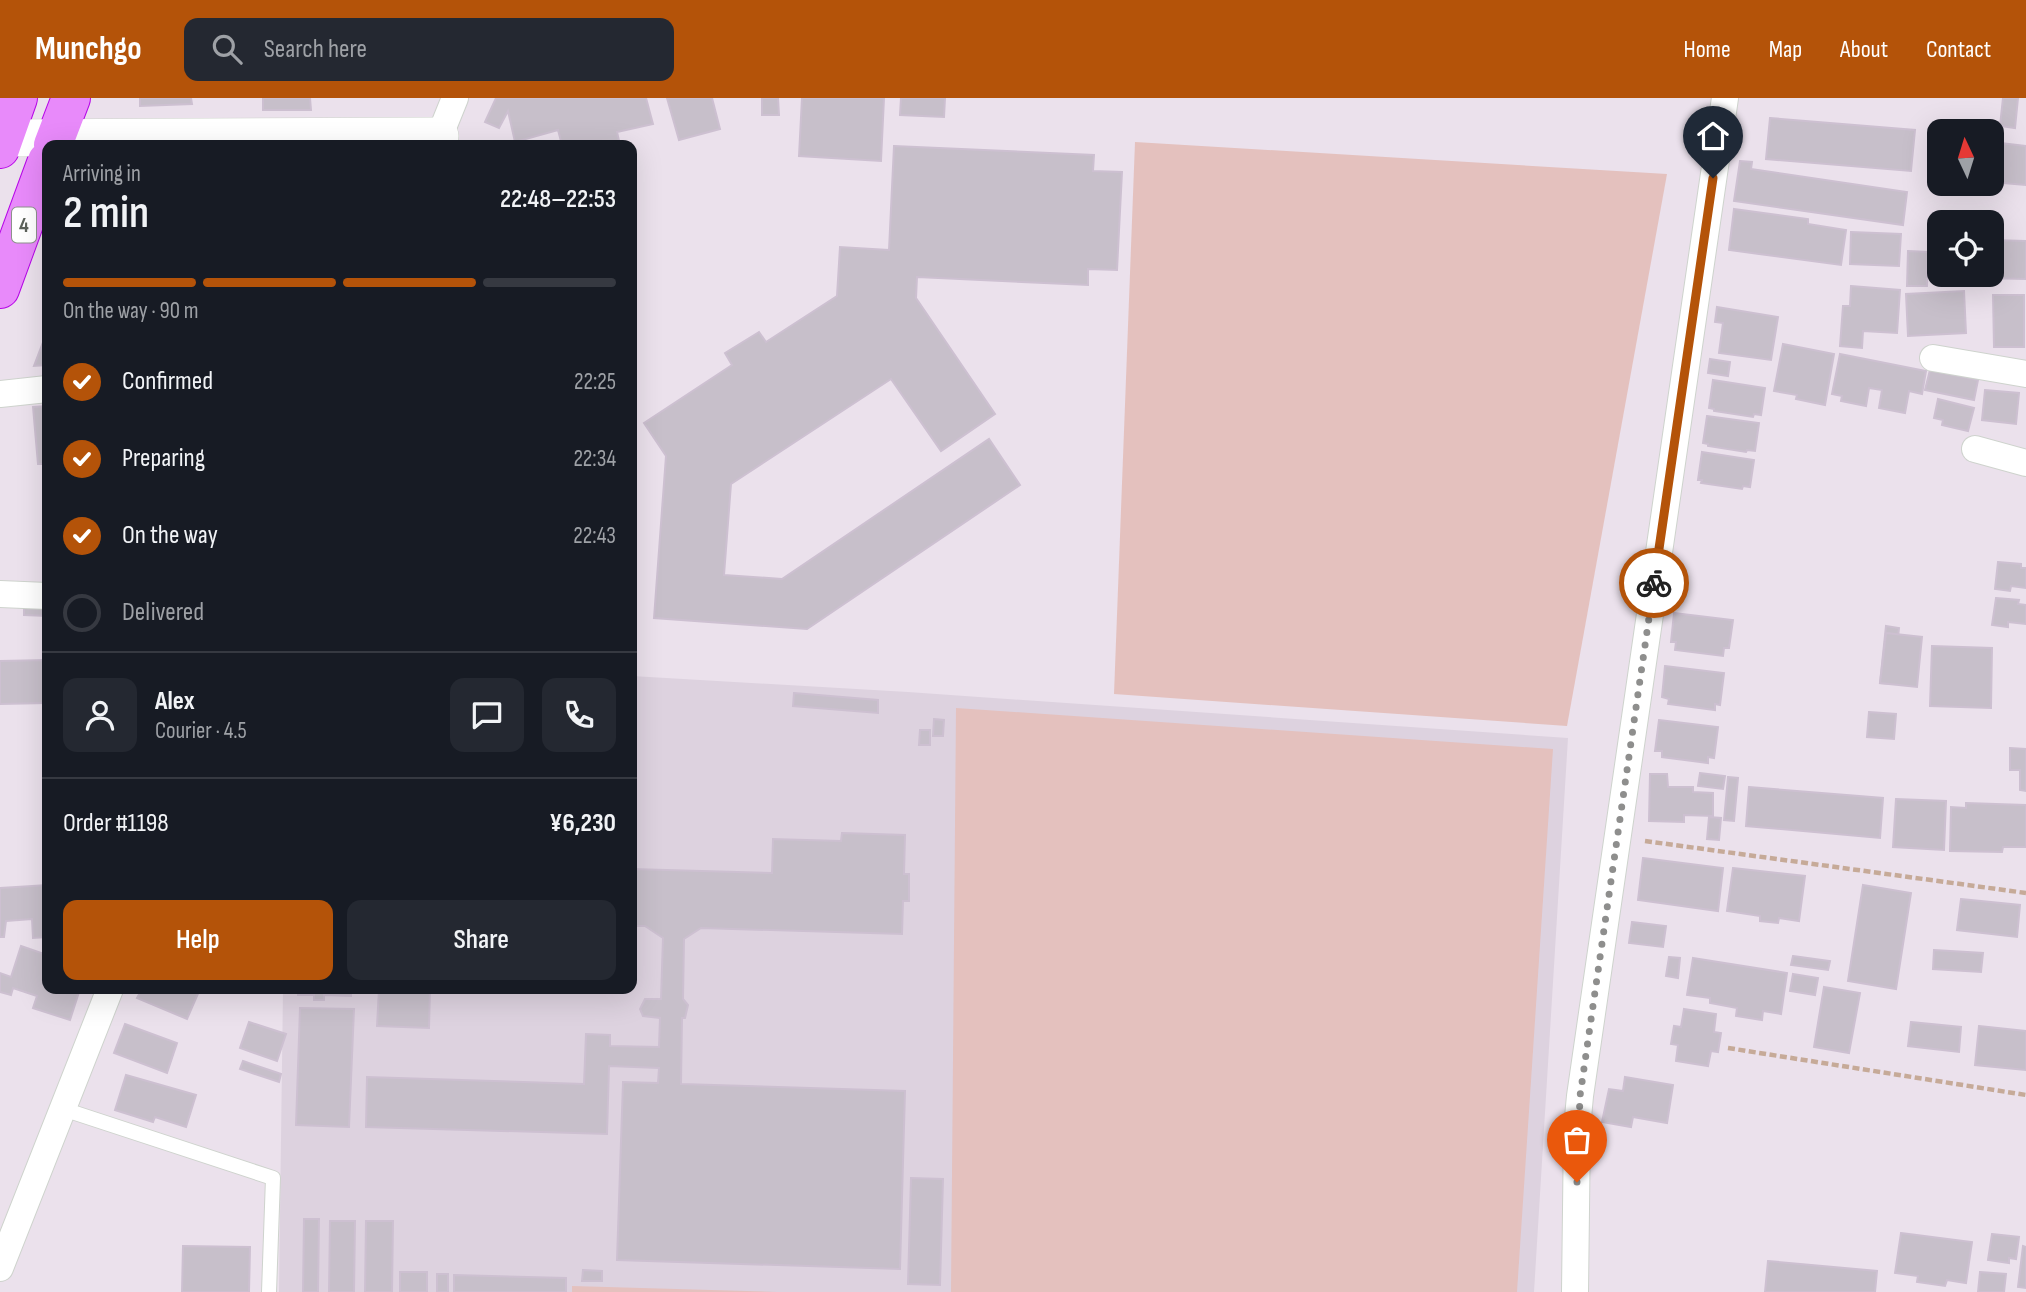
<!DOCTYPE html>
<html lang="en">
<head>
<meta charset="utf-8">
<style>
	body { margin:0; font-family:"Sofia Sans Condensed",sans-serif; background:#242831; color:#f1f3f6; height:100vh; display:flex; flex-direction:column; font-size:26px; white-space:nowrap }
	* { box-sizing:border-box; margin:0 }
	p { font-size:23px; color:#9ea1a6 }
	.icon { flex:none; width:38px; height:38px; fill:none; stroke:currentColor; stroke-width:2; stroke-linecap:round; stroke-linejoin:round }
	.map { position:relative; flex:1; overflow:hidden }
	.side { position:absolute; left:42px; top:42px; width:595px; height:854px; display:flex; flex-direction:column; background:#171b24; border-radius:14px; box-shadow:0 7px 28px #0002 }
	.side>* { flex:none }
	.needle { width:46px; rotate:356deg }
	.controls { position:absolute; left:1927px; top:21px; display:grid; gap:14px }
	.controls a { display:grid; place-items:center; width:77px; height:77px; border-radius:14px; background:#171b24; box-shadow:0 7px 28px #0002; font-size:35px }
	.pin { position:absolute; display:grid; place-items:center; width:60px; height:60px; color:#fff; margin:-72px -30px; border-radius:50% 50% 50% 0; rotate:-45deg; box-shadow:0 0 7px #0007 }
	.pin .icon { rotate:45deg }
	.courier { position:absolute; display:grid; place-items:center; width:70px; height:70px; margin:-35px; border:5px solid #b45309; border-radius:50%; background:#fff; color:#222; box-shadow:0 2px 9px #0007 }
	.head em { font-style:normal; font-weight:600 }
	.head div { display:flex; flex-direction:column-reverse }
	.head { display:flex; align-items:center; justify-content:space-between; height:119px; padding:0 21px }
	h1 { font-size:46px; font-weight:600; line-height:52px }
	.bar { display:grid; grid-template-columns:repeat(4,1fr); gap:10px 7px; align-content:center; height:84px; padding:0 21px }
	.bar i { height:9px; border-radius:5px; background:#363941 }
	.bar .active { background:#b45309 }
	.bar p { grid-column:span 4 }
	.line { display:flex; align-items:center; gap:18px; padding:0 21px; border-top:2px solid #363941 }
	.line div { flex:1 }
	.round { display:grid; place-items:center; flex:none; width:74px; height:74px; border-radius:14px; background:#242831 }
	ol { padding:0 21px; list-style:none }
	li { display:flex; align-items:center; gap:21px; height:77px }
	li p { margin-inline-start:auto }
	li .icon { padding:7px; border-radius:50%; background:#b45309; color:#fff; stroke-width:4 }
	li:last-child { color:#9ea1a6 }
	li i { width:38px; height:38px; border:4px solid #363941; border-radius:50% }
	.cta { display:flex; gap:14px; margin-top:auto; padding:14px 21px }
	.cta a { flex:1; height:80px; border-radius:14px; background:#b45309; color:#fff; font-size:28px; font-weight:600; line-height:80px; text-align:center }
	.cta a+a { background:#242831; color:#f1f3f6 }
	header { display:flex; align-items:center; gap:42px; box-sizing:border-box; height:98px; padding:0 35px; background:#b45309; color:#fff }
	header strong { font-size:33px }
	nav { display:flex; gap:38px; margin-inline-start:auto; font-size:24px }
	.search { width:490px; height:63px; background:#242831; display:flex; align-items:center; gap:18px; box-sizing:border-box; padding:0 24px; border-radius:14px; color:#9ea1a6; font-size:26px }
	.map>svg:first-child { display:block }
	.education { fill:#ddd2df }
	.green { fill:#e4c1be }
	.building { fill:#c7bfca; stroke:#cdc0d1; stroke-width:2 }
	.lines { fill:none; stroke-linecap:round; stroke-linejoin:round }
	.lane-casing { stroke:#ced3cd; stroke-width:16 }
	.street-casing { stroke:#ced3cd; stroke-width:28 }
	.secondary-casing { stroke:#ced4cc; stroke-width:38 }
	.highway-casing { stroke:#b606e7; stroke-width:40 }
	.path { stroke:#c6aa98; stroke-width:4.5; stroke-dasharray:7 3.5; stroke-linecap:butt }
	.lane { stroke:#fff; stroke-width:14 }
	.street { stroke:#fff; stroke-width:26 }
	.secondary { stroke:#fff; stroke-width:37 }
	.highway { stroke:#e88afa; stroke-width:38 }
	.done { stroke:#8e8e8d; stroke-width:7; stroke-dasharray:0 12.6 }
	.route { stroke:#b45309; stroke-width:9 }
	.labels { text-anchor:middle; stroke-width:5; stroke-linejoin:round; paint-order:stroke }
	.shield { fill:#fff; stroke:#8d918c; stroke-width:2 }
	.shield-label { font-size:21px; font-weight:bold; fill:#5c625a }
</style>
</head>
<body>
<header>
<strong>Munchgo</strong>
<div class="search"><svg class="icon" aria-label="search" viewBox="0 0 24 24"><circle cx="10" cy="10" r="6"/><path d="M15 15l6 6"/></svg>Search here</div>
<nav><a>Home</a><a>Map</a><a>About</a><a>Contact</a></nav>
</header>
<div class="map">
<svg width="2026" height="1194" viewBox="0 0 2026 1194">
	<rect width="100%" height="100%" fill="#ebe1ec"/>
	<path class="education" d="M632,578L908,594L1568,640L1534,1194H279L283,891H632Z"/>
	<g class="green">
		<path d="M1135,44L1667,76L1567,628L1114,596Z"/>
		<path d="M956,610L1553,651L1517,1194H951Z"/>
		<path d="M572,1188L777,1194H572Z"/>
	</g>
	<g class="building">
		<path d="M140,0H191L192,6L140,8Z"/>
		<path d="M263,0H310L311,12H263Z"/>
		<path d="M496,0H646L653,26L617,34L620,47H562L558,32L515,44L508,13L499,30L485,24Z"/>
		<path d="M667,0H712L720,31L679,42Z"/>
		<path d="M762,0H778L779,17H762Z"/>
		<path d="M802,0H884L881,63L799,58Z"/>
		<path d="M901,0H945L944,19L900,17Z"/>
		<path d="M2003,0H2018L2015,30L2000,28Z"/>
		<path d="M1770,20L1915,32L1911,73L1766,61Z"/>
		<path d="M1936,39L1939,40V79H1933Z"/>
		<path d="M1992,44L2026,48V87L1992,84Z"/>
		<path d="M894,48L1094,57L1093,73L1122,74L1117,172L1088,171V187L917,179L916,200L995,316L941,353L891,281L731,386L724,477L782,481L989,341L1020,387L807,531L654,520L666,358L644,325L732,267L725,255L759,234L766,244L837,198L840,149L889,152Z"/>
		<path d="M1740,63L1752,64L1751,71L1907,94L1903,127L1734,103Z"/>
		<path d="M1734,111L1808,121V126L1846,132L1841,167L1729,152Z"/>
		<path d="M1851,134L1901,136L1899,168L1850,166Z"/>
		<path d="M1934,141H1939V177H1992V142L2026,143V181L1932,179Z"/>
		<path d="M1908,153L1928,154L1927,188H1907Z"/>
		<path d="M1851,188L1900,192L1897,235L1863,233L1862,250L1840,248L1843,208H1850Z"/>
		<path d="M1964,193L1966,235L1908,238L1906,196Z"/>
		<path d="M1993,197H2024V249H1994Z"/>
		<path d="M1717,209L1778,219L1771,262L1719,255L1723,225L1715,224Z"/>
		<path d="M45,239H47V267L34,268Z"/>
		<path d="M1783,246L1834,256L1825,307L1796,301L1797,297L1774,293Z"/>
		<path d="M1840,256L1926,273L1922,296L1909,293L1905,315L1879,310L1882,292L1869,290L1866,308L1841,303L1842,298L1832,296Z"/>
		<path d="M1710,261L1730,264L1728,278L1708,275Z"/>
		<path d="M1930,272L1978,282L1974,302L1925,292Z"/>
		<path d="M1713,282L1765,290L1761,317L1754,316L1753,319L1714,313V311L1709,310Z"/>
		<path d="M1985,292L2019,295L2016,326L1982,322Z"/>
		<path d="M1938,301L1974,310L1968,333L1942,327L1943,322L1934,320Z"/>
		<path d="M47,308V366H38L33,309Z"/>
		<path d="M1707,318L1759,325L1755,353L1747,352L1746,354L1708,348V346L1703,345Z"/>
		<path d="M1702,354L1754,362L1750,389L1743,388L1742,391L1701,385L1702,382H1698Z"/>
		<path d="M1998,464L2021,466V470H2026V490L2011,488L2010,493L1995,491Z"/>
		<path d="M1996,500L2019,502L2018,506L2026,507V526L2008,524V529L1992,527Z"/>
		<path d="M24,509L47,510V518L24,517Z"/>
		<path d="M1674,515L1733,522L1729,550H1724L1723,558L1675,552L1676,544H1671Z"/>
		<path d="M1886,528L1899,530L1893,586L1880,585Z"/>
		<path d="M1886,535L1922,539L1917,589L1880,585Z"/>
		<path d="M1932,548L1992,550L1991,610L1930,608Z"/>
		<path d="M47,562V605L0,606V563Z"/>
		<path d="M1665,568L1724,575L1720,607L1715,606V612L1668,606L1669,601L1662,599Z"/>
		<path d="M794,595L878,602V615L793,608Z"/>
		<path d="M1869,614L1896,616L1894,641L1867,639Z"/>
		<path d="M934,621L944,622L943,638H933Z"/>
		<path d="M1659,622L1718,629L1714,660L1708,659V665L1662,659V653H1655Z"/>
		<path d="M920,632H930V647H919Z"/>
		<path d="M2010,650L2026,651V693L2020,692V672H2010Z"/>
		<path d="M1700,675L1725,678L1723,691L1698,688Z"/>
		<path d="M1650,676H1667L1668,689H1693V694L1713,695V718L1684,717V724L1649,723Z"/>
		<path d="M1728,679L1738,680L1734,723L1724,722Z"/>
		<path d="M1749,689L1883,700L1880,740L1746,728Z"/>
		<path d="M1896,701L1946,703L1944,752L1893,749Z"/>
		<path d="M1966,705L2026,707V749H2003L2002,754L1950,753L1951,709L1966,710Z"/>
		<path d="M1709,719L1721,720L1719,742L1707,741Z"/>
		<path d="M842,735L905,737L904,776H909V803H903L902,836L701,830L684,841L683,901L688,907L685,920H682L681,986L905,993L900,1171L617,1162L623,984L658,985L659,970L609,968L607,1036L366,1029L367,979L584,986L586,936L610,937V948L659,949L660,920L643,918L640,911L645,901H661L663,840L645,828H632V771L772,775L773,741L841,743Z"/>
		<path d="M1643,760L1723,770L1718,813L1638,802Z"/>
		<path d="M1733,770L1805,778L1799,823L1779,820L1778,825L1760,823V818L1727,813Z"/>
		<path d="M47,787V839L33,840L32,821L6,823L4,839H0V790Z"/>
		<path d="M1863,787L1911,795L1896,891L1848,883Z"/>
		<path d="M1961,801L2020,807L2017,839L1957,832Z"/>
		<path d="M1632,824L1666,828L1663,849L1629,845Z"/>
		<path d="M21,848L47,857V891H80L70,922L33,910L37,898L13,890L11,897L0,894V875L11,879Z"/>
		<path d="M1934,852L1983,855L1981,874L1933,871Z"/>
		<path d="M1793,858L1830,863L1828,872L1791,867Z"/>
		<path d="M1669,859L1680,860L1678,880L1666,878Z"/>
		<path d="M1693,860L1787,875L1781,916L1763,913L1762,922L1736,918L1737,910L1710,905V900L1687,897Z"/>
		<path d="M1793,876L1818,880L1815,897L1790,893Z"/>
		<path d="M1824,889L1860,895L1849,955L1814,949Z"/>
		<path d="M142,891H200L187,921L137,900Z"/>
		<path d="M298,891H351V898L324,897V902H314V897H298Z"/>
		<path d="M379,891H430L429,930L377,928Z"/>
		<path d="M300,910L354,911L349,1029L296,1027Z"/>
		<path d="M1684,911L1716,916L1714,934L1721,935L1718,954L1711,953L1708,968L1676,963L1678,947L1671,946L1674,928L1681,929Z"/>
		<path d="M249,924L286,936L277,963L240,950Z"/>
		<path d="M1911,924L1961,929L1959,954L1908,948Z"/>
		<path d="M125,926L177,945L167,975L114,955Z"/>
		<path d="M1979,928L2026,933V972L1975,967Z"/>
		<path d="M243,963L281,976L279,984L240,971Z"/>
		<path d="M126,977L196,997L186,1029L155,1019L153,1024L115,1012Z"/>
		<path d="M1625,979L1673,987L1667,1025L1633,1019L1631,1029L1602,1024L1609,991L1623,993Z"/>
		<path d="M911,1080L943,1081L940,1187L908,1186Z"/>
		<path d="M304,1121H319L318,1194H303Z"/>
		<path d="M330,1123H355L354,1194H329Z"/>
		<path d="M366,1123H393L392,1194H365Z"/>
		<path d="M1901,1135L1972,1144L1966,1185L1947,1182L1945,1188L1917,1184L1918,1178L1895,1175Z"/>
		<path d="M1992,1136L2019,1139L2016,1161L2009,1160V1165L1988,1162Z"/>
		<path d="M183,1148L250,1149L249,1194H182Z"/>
		<path d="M2023,1148L2026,1149V1190L2018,1189Z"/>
		<path d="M1768,1163L1877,1173L1875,1194H1765Z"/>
		<path d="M583,1172L602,1173V1183H582Z"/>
		<rect x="400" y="1174" width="27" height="20"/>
		<path d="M1980,1174L2006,1176L2004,1194H1978Z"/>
		<rect x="437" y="1176" width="11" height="18"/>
		<path d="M454,1177L566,1180V1194H454Z"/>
	</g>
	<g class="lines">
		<g class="lane-casing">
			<path id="lane" d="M63,1011L273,1080L269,1194"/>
		</g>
		<g class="street-casing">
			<g id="street">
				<path d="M436,47L455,0"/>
				<path d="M1933,260L2026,276"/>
				<path d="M0,296L47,291"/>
				<path d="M1975,351L2026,365"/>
				<path d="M0,496L47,498"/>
				<path d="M0,1170L110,891"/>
				<path d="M1575,1194L1577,1030L1580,998L1725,0"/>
			</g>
		</g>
		<g class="secondary-casing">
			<path id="secondary" d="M0,40L440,38"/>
		</g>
		<g class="highway-casing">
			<g id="highway">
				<path d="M53,47L71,0"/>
				<path d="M0,51L18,0"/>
				<path d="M0,191L47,63"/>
			</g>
		</g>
		<g class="path">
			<path d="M1645,743L2026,795"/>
			<path d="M1728,950L2026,997"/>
		</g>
		<use href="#lane" class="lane"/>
		<use href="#street" class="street"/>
		<use href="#secondary" class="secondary"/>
		<use href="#highway" class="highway"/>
	</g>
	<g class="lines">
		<path class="done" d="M1577,1084L1580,998L1654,485"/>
		<path class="route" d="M1654,485L1713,80"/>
	</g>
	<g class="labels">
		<rect class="shield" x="12" y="109.5" width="24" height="35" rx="5"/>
		<g class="shield-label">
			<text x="24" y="134">4</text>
		</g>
	</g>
</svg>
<div class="controls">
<a><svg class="needle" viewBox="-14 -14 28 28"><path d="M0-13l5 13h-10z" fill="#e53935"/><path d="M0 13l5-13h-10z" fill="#9ea1a6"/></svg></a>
<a><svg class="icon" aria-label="locate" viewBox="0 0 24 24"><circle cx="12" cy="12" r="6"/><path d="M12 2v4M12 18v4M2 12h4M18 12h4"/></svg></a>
</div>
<div class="pin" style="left:1577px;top:1084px;background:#ea580c"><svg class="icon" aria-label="bag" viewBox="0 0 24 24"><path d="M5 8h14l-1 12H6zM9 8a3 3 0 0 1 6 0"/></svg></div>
<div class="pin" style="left:1713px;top:80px;background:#1f2937"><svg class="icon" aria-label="home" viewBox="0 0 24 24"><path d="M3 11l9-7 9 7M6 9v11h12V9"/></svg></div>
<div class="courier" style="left:1654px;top:485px"><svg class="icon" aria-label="bike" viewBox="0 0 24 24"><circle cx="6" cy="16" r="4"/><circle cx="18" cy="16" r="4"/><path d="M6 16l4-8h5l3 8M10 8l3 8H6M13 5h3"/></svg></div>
<section class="side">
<div class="head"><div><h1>2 min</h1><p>Arriving in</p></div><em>22:48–22:53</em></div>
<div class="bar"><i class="active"></i><i class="active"></i><i class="active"></i><i></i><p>On the way · 90 m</p></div>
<ol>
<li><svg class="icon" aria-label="check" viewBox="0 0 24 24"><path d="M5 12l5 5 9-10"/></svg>Confirmed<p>22:25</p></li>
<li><svg class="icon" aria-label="check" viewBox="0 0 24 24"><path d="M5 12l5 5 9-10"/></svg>Preparing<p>22:34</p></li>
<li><svg class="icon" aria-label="check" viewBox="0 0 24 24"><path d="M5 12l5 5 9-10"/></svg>On the way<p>22:43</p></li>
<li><i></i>Delivered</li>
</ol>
<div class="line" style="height:126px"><a class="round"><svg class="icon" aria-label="person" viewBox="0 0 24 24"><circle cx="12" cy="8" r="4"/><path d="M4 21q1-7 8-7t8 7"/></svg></a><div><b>Alex</b><p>Courier · 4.5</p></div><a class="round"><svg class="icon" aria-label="chat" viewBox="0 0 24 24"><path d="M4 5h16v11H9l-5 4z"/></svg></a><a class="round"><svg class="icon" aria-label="phone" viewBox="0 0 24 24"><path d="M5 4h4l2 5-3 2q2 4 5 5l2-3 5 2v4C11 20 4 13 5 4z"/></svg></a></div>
<div class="line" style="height:91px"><div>Order #1198</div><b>¥6,230</b></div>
<div class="cta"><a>Help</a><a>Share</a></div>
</section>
</div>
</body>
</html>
